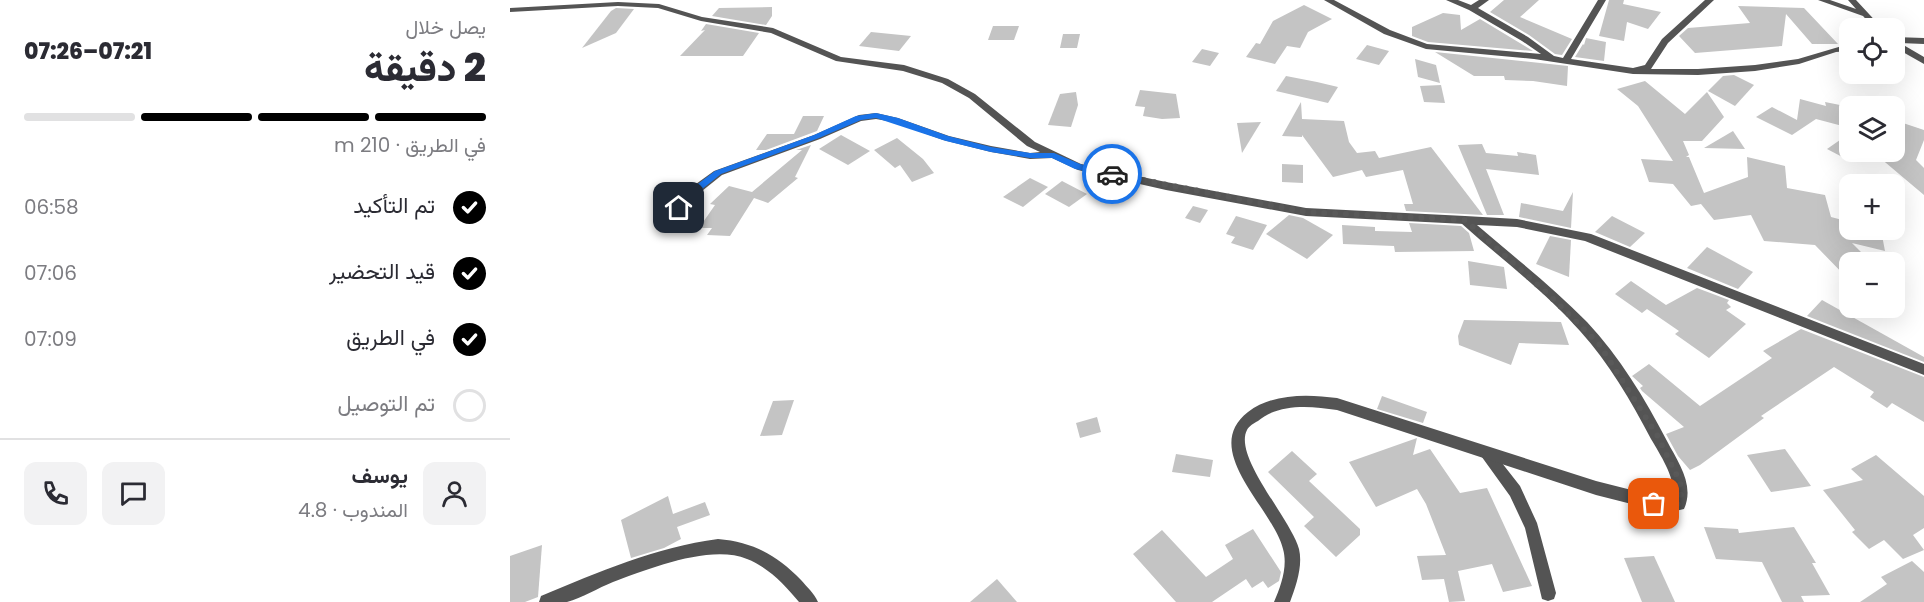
<!DOCTYPE html>
<html lang="ar">
<head>
<meta charset="utf-8">
<style>
	body { margin:0; font-family:Poppins,Vazirmatn,sans-serif; background:#f2f2f3; color:#2b2b33; direction:rtl; height:100vh; display:flex; flex-direction:column; font-size:22px; white-space:nowrap }
	* { box-sizing:border-box; margin:0 }
	p { font-size:20px; color:#7c7c81 }
	.icon { flex:none; width:33px; height:33px; fill:none; stroke:currentColor; stroke-width:2; stroke-linecap:round; stroke-linejoin:round }
	.map { position:relative; flex:1; overflow:hidden; direction:ltr }
	.sheet { display:flex; flex-direction:column; background:#fff; width:510px }
	.sheet>* { flex:none }
	.fabs { position:absolute; left:1329px; top:18px; display:grid; gap:12px }
	.fabs a { display:grid; place-items:center; width:66px; height:66px; border-radius:12px; background:#fff; box-shadow:0 6px 24px #0002; font-size:30px }
	.pin { position:absolute; display:grid; place-items:center; width:51px; height:51px; color:#fff; margin:-26px; border-radius:12px; box-shadow:0 3px 9px #0006 }
	.courier { position:absolute; display:grid; place-items:center; width:60px; height:60px; margin:-30px; border:4px solid #1a73e8; border-radius:50%; background:#fff; color:#222; box-shadow:0 2px 8px #0007 }
	.head em { font-style:normal; font-weight:800 }
	.head div { display:flex; flex-direction:column-reverse }
	.head { display:flex; align-items:center; justify-content:space-between; height:102px; padding:0 24px }
	h1 { font-size:39px; font-weight:800; line-height:45px }
	.bar { display:grid; grid-template-columns:repeat(4,1fr); gap:9px 6px; align-content:center; height:72px; padding:0 24px }
	.bar i { height:8px; border-radius:4px; background:#e1e1e2 }
	.bar .on { background:#000 }
	.bar p { grid-column:span 4 }
	.line { display:flex; align-items:center; gap:15px; padding:0 24px; border-top:2px solid #e1e1e2 }
	.line div { flex:1 }
	.round { display:grid; place-items:center; flex:none; width:63px; height:63px; border-radius:12px; background:#f2f2f3 }
	ol { padding:0 24px; list-style:none }
	li { display:flex; align-items:center; gap:18px; height:66px }
	li p { margin-inline-start:auto }
	li .icon { padding:6px; border-radius:50%; background:#000; color:#fff; stroke-width:4 }
	li:last-child { color:#7c7c81 }
	li i { width:33px; height:33px; border:3px solid #e1e1e2; border-radius:50% }
	main { display:flex; flex:1; min-height:0 }
	.map>svg:first-child { display:block }
	.building { fill:#c4c4c4 }
	.lines { fill:none; stroke-linecap:round; stroke-linejoin:round }
	.minor { fill:#545454; fill-rule:evenodd }
	.tertiary { fill:#545454; fill-rule:evenodd }
	.route { fill:#1a73e8 }
	.done { stroke:#595959; stroke-width:6; stroke-dasharray:0 10.8 }
</style>
</head>
<body>
<main>
<div class="map">
<svg width="1414" height="602" viewBox="0 0 1414 602">
	<rect width="100%" height="100%" fill="#fff"/>
	<g class="building">
		<path d="M994,0H1029L1010,17L1062,39L1052,55L1045,54L1019,35L980,12Z"/>
		<path d="M1099,0H1114L1113,4L1151,12L1138,29L1117,22L1114,41L1089,36Z"/>
		<path d="M794,5L822,19L798,32L790,48L777,46L765,64L736,57L746,43L750,44L763,21Z"/>
		<path d="M1228,6L1294,8L1328,44H1302L1276,14L1272,46L1185,53L1169,36L1178,28L1240,23Z"/>
		<path d="M262,7V16L256,25L202,16L209,8Z"/>
		<path d="M106,8L124,9L106,33L72,48L101,11Z"/>
		<path d="M933,13L950,15L951,30L970,19L1023,51L918,42L902,36V27Z"/>
		<path d="M196,24L249,33L233,56H170L195,30L191,31Z"/>
		<path d="M483,26H509L504,40H478Z"/>
		<path d="M361,32L401,36L389,51L349,46Z"/>
		<path d="M553,34H570L567,48H550Z"/>
		<path d="M1076,38L1096,42L1094,61L1065,57L1073,44L1074,45Z"/>
		<path d="M857,45L879,51L869,65L846,59Z"/>
		<path d="M692,49L709,53L700,66L682,62Z"/>
		<path d="M925,52L1058,66L1057,86L1023,81L995,80L994,76H964Z"/>
		<path d="M905,59L926,65L930,83L908,77Z"/>
		<path d="M1224,75L1244,85L1225,106L1198,91L1213,76Z"/>
		<path d="M776,76L807,82L828,87L818,103L766,91Z"/>
		<path d="M1135,81L1175,114L1197,92L1214,117L1192,141H1173L1179,155L1176,157H1179L1194,193L1238,177L1237,157L1275,166L1277,188L1315,195L1321,217L1340,222V230H1371L1375,251L1342,243L1361,262H1340V281L1305,245L1254,241L1241,215L1204,220L1191,204L1181,206L1163,184L1139,182L1131,159L1163,161L1128,106L1107,89Z"/>
		<path d="M931,85L935,103L914,102L910,86Z"/>
		<path d="M630,90L666,94L670,118L652,119L633,116L635,107L625,106Z"/>
		<path d="M566,92L568,105L561,127L538,125L550,94Z"/>
		<path d="M1290,99L1316,106L1315,102L1340,107V128L1306,119L1282,135L1246,117L1262,107L1287,120Z"/>
		<path d="M791,102L792,119L834,121L839,142L847,153L865,151L869,158L921,147L973,215L896,211L894,204H903L893,170L856,177L852,170L823,177L792,135V137L772,136Z"/>
		<path d="M293,116H314L307,131L256,150H246L257,134H284Z"/>
		<path d="M1384,120L1414,130V140L1406,160L1414,168V195L1363,152H1384Z"/>
		<path d="M751,122L732,153L727,123Z"/>
		<path d="M1223,131L1235,149L1194,148Z"/>
		<path d="M1340,133V161L1317,149Z"/>
		<path d="M331,135L360,151L338,165L309,149Z"/>
		<path d="M387,138L413,159L424,173L402,182L390,165L385,168L364,150Z"/>
		<path d="M972,144L976,153L1008,156L1007,152L1026,155L1029,175L976,169L994,215H977L948,145Z"/>
		<path d="M301,145L285,177L288,178L258,203L244,198L220,236L197,235L202,228H189L205,205L200,204L219,186L242,192L292,150H286Z"/>
		<path d="M772,164L793,165V183L772,182Z"/>
		<path d="M520,178L538,187L513,207L493,197Z"/>
		<path d="M552,181L577,194L559,207L535,194Z"/>
		<path d="M1063,192L1061,228L1009,217L1011,203L1053,211Z"/>
		<path d="M683,206L698,210L690,223L675,218Z"/>
		<path d="M779,215L793,218L823,235L797,259L756,234Z"/>
		<path d="M726,216L757,225L743,250L721,243L725,237L716,234Z"/>
		<path d="M1102,216L1135,233L1120,247L1085,232Z"/>
		<path d="M899,223L951,226L959,233L964,251L885,252L884,246L833,244L832,225L865,227V231L902,232Z"/>
		<path d="M1040,236L1061,240L1059,277L1026,264Z"/>
		<path d="M1197,247L1243,272L1228,289L1177,268Z"/>
		<path d="M958,261L994,267L997,289L960,285Z"/>
		<path d="M1121,281L1156,305L1187,288L1219,300L1217,303L1221,307L1216,310L1236,324L1199,358L1165,334L1169,331L1137,309L1132,313L1105,294Z"/>
		<path d="M1312,300L1414,357V362L1297,316Z"/>
		<path d="M954,320L1051,322L1059,345L1009,343L1001,365L949,345L948,336Z"/>
		<path d="M1291,329L1414,377V422L1382,403L1377,408L1360,397L1364,392L1324,367L1251,416L1254,418L1190,465L1180,470L1168,456L1156,434L1174,427L1132,391L1130,388L1133,386L1122,376L1139,364L1190,406L1262,358L1253,351Z"/>
		<path d="M872,396L917,412L913,423L867,409Z"/>
		<path d="M284,400L272,435L250,436L263,401Z"/>
		<path d="M587,417L591,432L570,438L566,423Z"/>
		<path d="M907,438L903,455L920,449L950,493L977,488L1022,586L993,592L982,564L948,571L955,601L939,602L934,579L912,580L907,556L936,555L916,504L907,489L866,507L839,462Z"/>
		<path d="M1275,449L1301,486L1261,492L1237,455Z"/>
		<path d="M782,451L807,474L799,481L850,529V535L826,557L794,526L804,517L758,472Z"/>
		<path d="M666,454L703,460L700,477L662,472Z"/>
		<path d="M1366,455L1414,496V528L1403,535L1414,550L1393,559L1374,540L1359,549L1342,532L1345,530L1313,490L1353,480L1341,469Z"/>
		<path d="M158,496L163,514L195,502L200,515L167,527L171,539L154,548L121,558L111,520Z"/>
		<path d="M1194,527L1228,529L1229,533L1284,527L1306,563H1302L1320,595L1291,596L1294,602H1272L1252,562L1206,559Z"/>
		<path d="M743,529L771,572L769,581L758,588L753,581L742,588L736,579L702,602H666L623,554L652,530L696,577L723,559L715,545Z"/>
		<path d="M32,545L28,597L15,602H0V556Z"/>
		<path d="M1144,556L1165,602H1132L1114,558Z"/>
		<path d="M1402,561L1414,572V602H1350L1377,584L1371,577Z"/>
		<path d="M487,579L507,602H460Z"/>
	</g>
	<g class="lines">
		<g class="minor">
			<path d="M814,0H824L880,30L917,44L1031,54L1012,41L959,10L936,0H948L961,5L969,0H979L968,8L1018,37L1044,56L1053,58L1088,0H1096L1061,59L1123,68L1135,65L1152,39L1195,0H1204L1158,43L1141,69H1188L1245,65L1288,59L1332,46L1340,45V51L1326,52L1289,64L1245,71L1188,75L1123,74L1024,59L916,49L874,34Z"/>
			<path d="M1308,0H1320L1346,9L1338,0H1346L1372,28H1364L1353,16Z"/>
			<path d="M108,2L149,4L192,17L263,28L331,57L394,65L438,79L465,94L525,142L571,164L656,182L796,208L955,216L960,220L955,224L796,216L656,190L568,170L542,158L520,159L481,152L433,140L383,122L366,119L351,121L310,139L212,175L187,195L174,209L173,218L184,227L178,231L162,220L165,205L179,189L204,171L304,135L349,115L366,113L388,118L439,136L481,146L520,153L530,152L517,146L459,98L432,83L393,71L326,61L261,33L191,21L148,8L108,6L0,12V8Z"/>
			<path d="M1384,37L1414,38V44L1390,43L1414,57V64L1384,47Z"/>
			<path d="M976,447L981,449L1010,486L1027,523L1046,593L1044,599L1038,601L1032,599L1015,528L1000,496L969,453L971,449Z"/>
		</g>
		<g class="tertiary">
			<path d="M955,216L1007,219L1081,234L1414,364V375L1075,241L1007,227L967,225C1004,257 1043,287 1077,322C1110,357 1135,399 1157,441C1168,462 1185,485 1174,509L1157,513L1086,495L827,410C801,406 769,403 748,421C744,423 739,426 737,430C723,457 781,519 789,549C793,566 786,586 780,602H764C771,586 778,566 773,549C763,508 689,450 738,412C763,393 798,394 827,398L1086,481L1157,499L1164,498C1165,477 1151,456 1141,439C1121,401 1099,363 1070,331C1035,291 991,259 951,223L950,220Z"/>
			<path d="M208,539C243,542 267,555 291,580C297,587 304,593 308,602H289C275,585 258,567 237,559C200,544 139,569 103,582C88,588 72,598 57,602C48,602 38,602 29,602L31,596C89,572 146,547 208,539Z"/>
		</g>
	</g>
	<path class="route" d="M366,113L388,118L438,136L481,147L520,153H544L570,164L606,174L602,177L565,169L542,158H520L481,152L436,141L366,118L351,120L309,138L211,174L186,194L172,210L165,208L180,190L205,171L304,135L346,116Z"/>
	<g class="lines">
		<path class="done" d="M602,174L796,212L955,220L1039,295L1089,344L1147,435L1169,480L1172,490L1169,504L1157,506L1144,504"/>
	</g>
</svg>
<div class="fabs">
<a><svg class="icon" aria-label="locate" viewBox="0 0 24 24"><circle cx="12" cy="12" r="6"/><path d="M12 2v4M12 18v4M2 12h4M18 12h4"/></svg></a>
<a><svg class="icon" aria-label="layers" viewBox="0 0 24 24"><path d="M12 4l9 5-9 5-9-5zM3 14l9 5 9-5"/></svg></a>
<a>+</a>
<a>−</a>
</div>
<div class="pin" style="left:1144px;top:504px;background:#ea580c"><svg class="icon" aria-label="bag" viewBox="0 0 24 24"><path d="M5 8h14l-1 12H6zM9 8a3 3 0 0 1 6 0"/></svg></div>
<div class="pin" style="left:169px;top:208px;background:#1f2937"><svg class="icon" aria-label="home" viewBox="0 0 24 24"><path d="M3 11l9-7 9 7M6 9v11h12V9"/></svg></div>
<div class="courier" style="left:602px;top:174px"><svg class="icon" aria-label="car" viewBox="0 0 24 24"><path d="M5 17H2v-5l4-1 3-4h7l3 4 3 1v5h-3M9 17h6M6 11h13"/><circle cx="7" cy="17" r="2"/><circle cx="17" cy="17" r="2"/></svg></div>
</div>
<section class="sheet">
<div class="head"><div><h1>2 دقيقة</h1><p>يصل خلال</p></div><em>07:21–07:26</em></div>
<div class="bar"><i class="on"></i><i class="on"></i><i class="on"></i><i></i><p>في الطريق · 210 m</p></div>
<ol>
<li><svg class="icon" aria-label="check" viewBox="0 0 24 24"><path d="M5 12l5 5 9-10"/></svg>تم التأكيد<p>06:58</p></li>
<li><svg class="icon" aria-label="check" viewBox="0 0 24 24"><path d="M5 12l5 5 9-10"/></svg>قيد التحضير<p>07:06</p></li>
<li><svg class="icon" aria-label="check" viewBox="0 0 24 24"><path d="M5 12l5 5 9-10"/></svg>في الطريق<p>07:09</p></li>
<li><i></i>تم التوصيل</li>
</ol>
<div class="line" style="height:108px"><a class="round"><svg class="icon" aria-label="person" viewBox="0 0 24 24"><circle cx="12" cy="8" r="4"/><path d="M4 21q1-7 8-7t8 7"/></svg></a><div><b>يوسف</b><p>المندوب · 4.8</p></div><a class="round"><svg class="icon" aria-label="chat" viewBox="0 0 24 24"><path d="M4 5h16v11H9l-5 4z"/></svg></a><a class="round"><svg class="icon" aria-label="phone" viewBox="0 0 24 24"><path d="M5 4h4l2 5-3 2q2 4 5 5l2-3 5 2v4C11 20 4 13 5 4z"/></svg></a></div>
</section>
</main>
</body>
</html>
